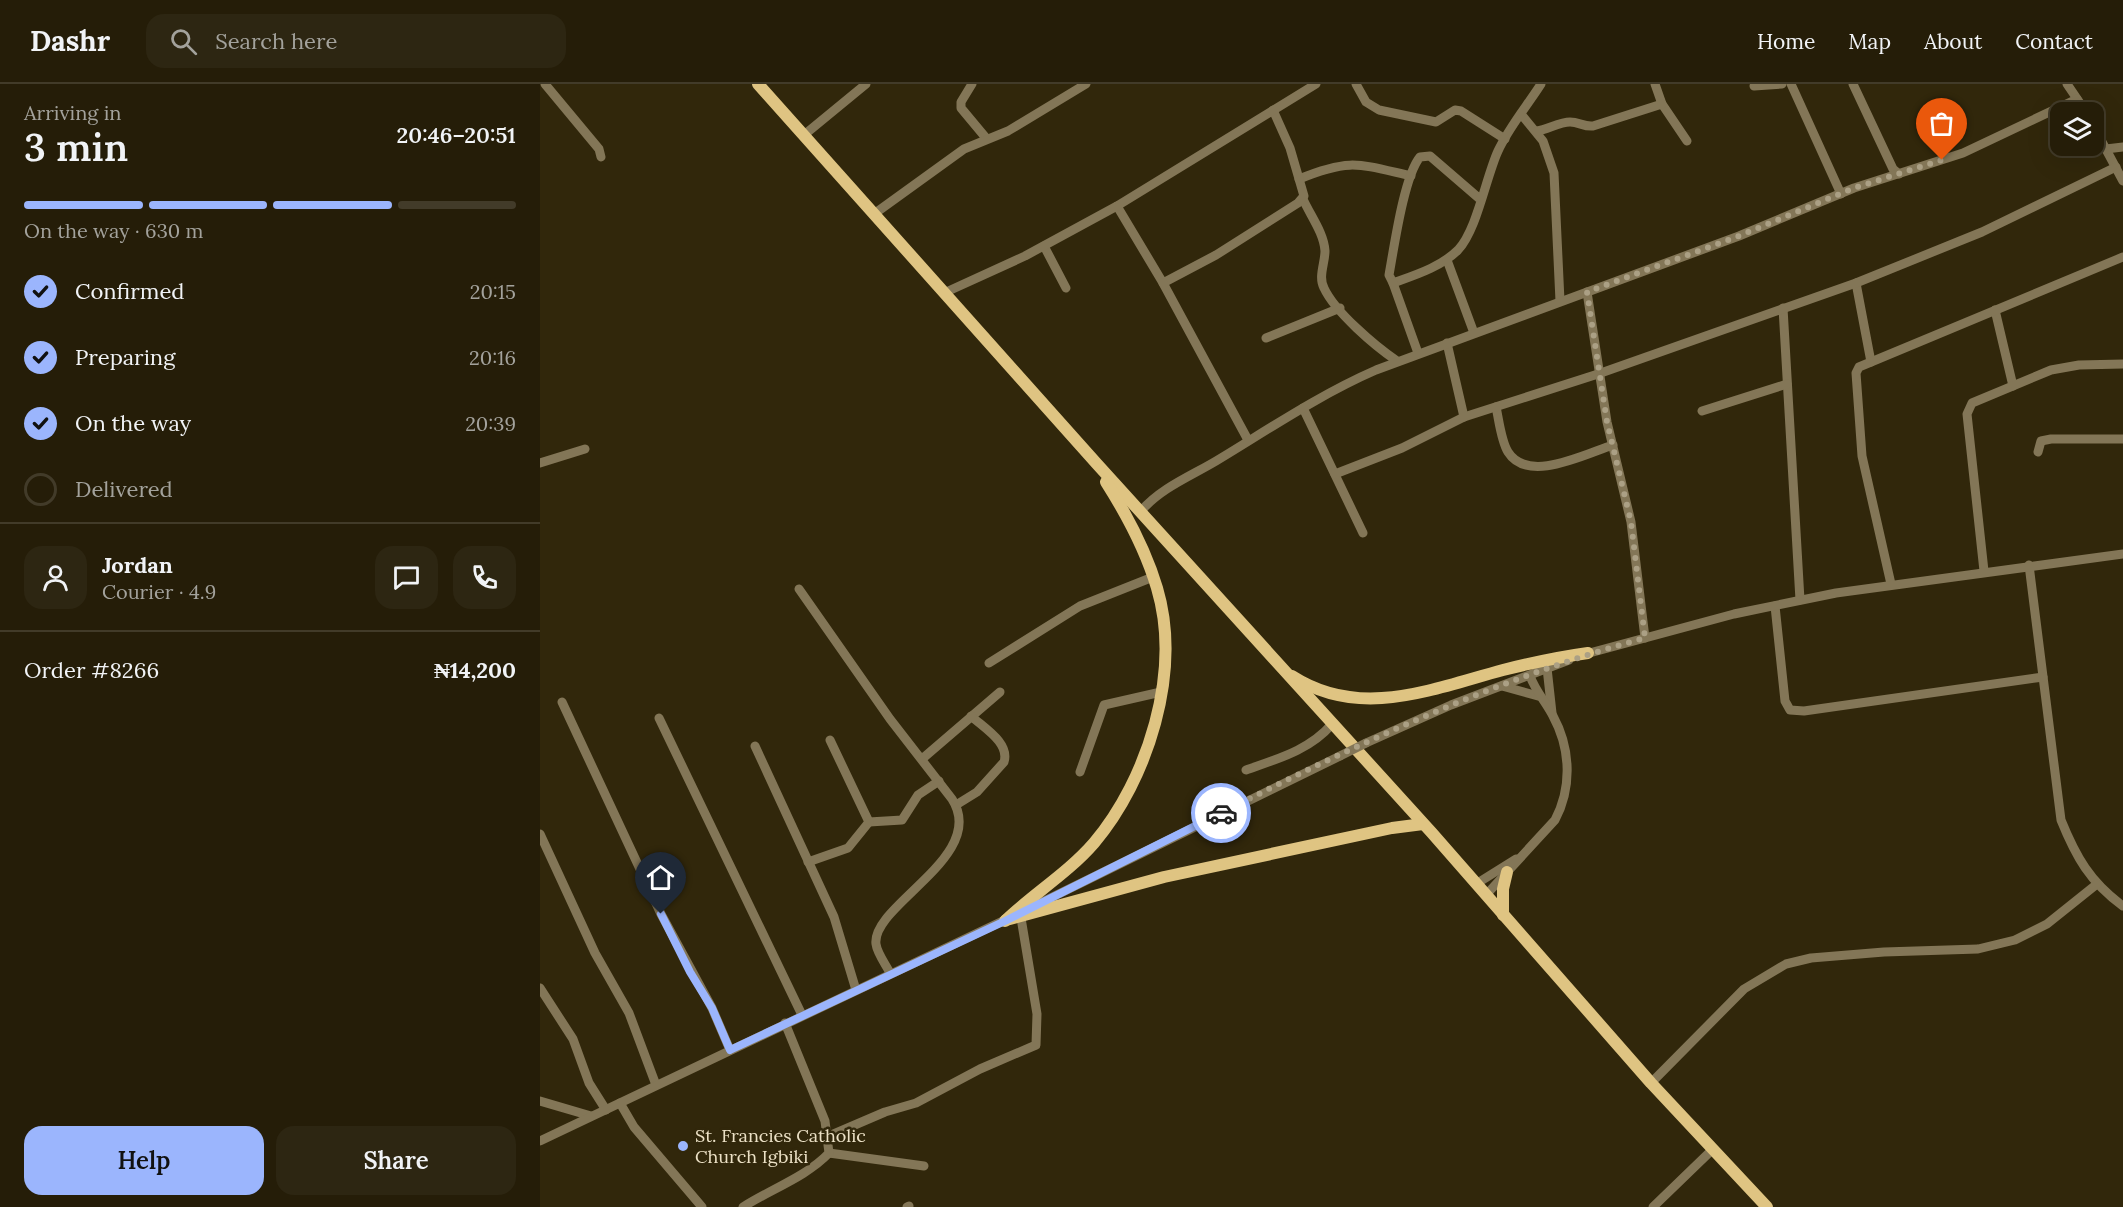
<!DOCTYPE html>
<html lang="en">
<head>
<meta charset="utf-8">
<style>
	body { margin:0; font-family:Lora,serif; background:#2d2612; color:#f1f3f6; height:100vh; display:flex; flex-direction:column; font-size:22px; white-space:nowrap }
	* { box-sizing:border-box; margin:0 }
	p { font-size:20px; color:#a3a29c }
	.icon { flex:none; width:33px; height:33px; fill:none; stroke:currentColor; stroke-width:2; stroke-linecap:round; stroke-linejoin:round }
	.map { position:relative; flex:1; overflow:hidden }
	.details { display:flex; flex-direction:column; background:#251d08; width:540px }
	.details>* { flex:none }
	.buttons { position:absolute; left:1510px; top:18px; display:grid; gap:12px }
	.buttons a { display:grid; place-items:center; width:54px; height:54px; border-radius:12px; background:#251d08; box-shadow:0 6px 24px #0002,0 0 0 2px #423b29; font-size:30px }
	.pin { position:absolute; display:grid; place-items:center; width:51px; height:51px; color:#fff; margin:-62px -26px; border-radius:50% 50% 50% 0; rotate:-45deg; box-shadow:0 0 6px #0007 }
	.pin .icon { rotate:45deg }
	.courier { position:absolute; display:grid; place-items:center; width:60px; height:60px; margin:-30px; border:4px solid #9bb5fd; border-radius:50%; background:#fff; color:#222; box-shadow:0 2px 8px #0007 }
	.overview em { font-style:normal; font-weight:600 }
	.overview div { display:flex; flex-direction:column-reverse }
	.overview { display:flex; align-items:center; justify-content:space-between; height:102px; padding:0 24px }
	h1 { font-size:39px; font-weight:600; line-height:45px }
	.bar { display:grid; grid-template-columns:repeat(4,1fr); gap:9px 6px; align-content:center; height:72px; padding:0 24px }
	.bar i { height:8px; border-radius:4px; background:#423b29 }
	.bar .current { background:#9bb5fd }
	.bar p { grid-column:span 4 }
	.line { display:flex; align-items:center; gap:15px; padding:0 24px; border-top:2px solid #423b29 }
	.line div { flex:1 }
	.round { display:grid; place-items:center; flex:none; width:63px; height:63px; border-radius:18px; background:#2d2612 }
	ol { padding:0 24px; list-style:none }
	li { display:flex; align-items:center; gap:18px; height:66px }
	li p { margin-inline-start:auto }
	li .icon { padding:6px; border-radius:50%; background:#9bb5fd; color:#111; stroke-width:4 }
	li:last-child { color:#a3a29c }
	li i { width:33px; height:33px; border:3px solid #423b29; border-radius:50% }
	.cta { display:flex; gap:12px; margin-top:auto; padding:12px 24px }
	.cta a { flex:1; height:69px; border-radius:18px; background:#9bb5fd; color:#111; font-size:24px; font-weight:600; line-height:69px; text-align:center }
	.cta a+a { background:#2d2612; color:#f1f3f6 }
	header { display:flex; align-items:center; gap:36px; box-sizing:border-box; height:84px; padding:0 30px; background:#251d08; border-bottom:2px solid #423b29 }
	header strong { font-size:28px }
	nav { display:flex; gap:33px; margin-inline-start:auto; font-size:21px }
	.search { width:420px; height:54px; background:#2d2612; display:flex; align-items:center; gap:15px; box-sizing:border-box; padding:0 21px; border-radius:18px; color:#a3a29c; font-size:22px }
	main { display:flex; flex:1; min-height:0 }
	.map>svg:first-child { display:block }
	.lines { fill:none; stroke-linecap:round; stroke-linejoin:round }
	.minor { stroke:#837657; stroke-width:9 }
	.major { stroke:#dfc482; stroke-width:12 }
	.minor-bridge { stroke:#837657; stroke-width:9 }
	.done { stroke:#aba085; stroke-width:6; stroke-dasharray:0 10.8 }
	.route { stroke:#9bb5fd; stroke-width:8 }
	.poi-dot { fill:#9bb5fd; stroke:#31270b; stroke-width:2 }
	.labels { text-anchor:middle; stroke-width:5; stroke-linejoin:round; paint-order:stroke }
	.poi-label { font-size:18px; fill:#ece1c6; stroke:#31270b; text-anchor:start }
</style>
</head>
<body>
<header>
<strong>Dashr</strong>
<div class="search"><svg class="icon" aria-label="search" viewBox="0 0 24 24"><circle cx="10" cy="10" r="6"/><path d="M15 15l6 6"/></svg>Search here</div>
<nav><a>Home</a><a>Map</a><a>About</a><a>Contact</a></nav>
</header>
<main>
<section class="details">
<div class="overview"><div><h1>3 min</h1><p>Arriving in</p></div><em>20:46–20:51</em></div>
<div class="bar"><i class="current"></i><i class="current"></i><i class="current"></i><i></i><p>On the way · 630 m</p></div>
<ol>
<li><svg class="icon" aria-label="check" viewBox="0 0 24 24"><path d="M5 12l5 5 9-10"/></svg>Confirmed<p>20:15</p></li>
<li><svg class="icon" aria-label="check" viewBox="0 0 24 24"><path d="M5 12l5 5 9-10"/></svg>Preparing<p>20:16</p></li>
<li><svg class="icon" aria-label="check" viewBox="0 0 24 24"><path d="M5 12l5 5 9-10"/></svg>On the way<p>20:39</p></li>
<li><i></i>Delivered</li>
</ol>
<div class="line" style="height:108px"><a class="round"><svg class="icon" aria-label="person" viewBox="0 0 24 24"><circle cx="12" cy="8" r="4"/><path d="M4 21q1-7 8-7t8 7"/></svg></a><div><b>Jordan</b><p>Courier · 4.9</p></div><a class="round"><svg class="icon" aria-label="chat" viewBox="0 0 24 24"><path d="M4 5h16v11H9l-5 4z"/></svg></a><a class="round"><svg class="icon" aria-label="phone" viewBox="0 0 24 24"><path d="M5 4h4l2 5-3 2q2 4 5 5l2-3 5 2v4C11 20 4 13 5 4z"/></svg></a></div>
<div class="line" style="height:78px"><div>Order #8266</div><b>₦14,200</b></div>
<div class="cta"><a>Help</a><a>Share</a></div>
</section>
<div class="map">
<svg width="1583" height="1123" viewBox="0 0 1583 1123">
	<rect width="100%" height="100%" fill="#31270b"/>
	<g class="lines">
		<g class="minor">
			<path d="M5,0L59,65L61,73"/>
			<path d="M432,0L421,18V24L446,54"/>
			<path d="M816,0L826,18L839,26L896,38L915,26L921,27L965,55"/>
			<path d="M1115,0L1122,20L1147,57"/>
			<path d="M1251,0L1301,110"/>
			<path d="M1313,0L1353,85L1359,90"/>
			<path d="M1527,0L1546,28"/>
			<path d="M1214,2L1242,0"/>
			<path d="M981,30L1003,57L1014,89L1020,217"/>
			<path d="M1554,43L1583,97"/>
			<path d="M997,47C1008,45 1020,38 1030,38C1039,38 1044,43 1053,42L1122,20"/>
			<path d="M264,51L326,0"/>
			<path d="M1566,65L1583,63"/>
			<path d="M759,95C810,74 819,80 871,92"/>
			<path d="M763,115C770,131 784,149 785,167C785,179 778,193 784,204C795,228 835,262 857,277"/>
			<path d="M941,116L890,72L880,73C864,92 854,164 849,191L853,199C875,191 901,183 918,166C937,146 946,93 958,67C969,43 987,22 1001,0"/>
			<path d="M577,122L623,199L676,171L758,119L764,112L750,64L733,26"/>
			<path d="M334,130L424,65L468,47L546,0"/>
			<path d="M504,162L526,204"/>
			<path d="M907,176L934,249"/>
			<path d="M623,199L708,356"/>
			<path d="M853,199L878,269"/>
			<path d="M1316,199L1331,278"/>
			<path d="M1047,208L1067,338L1091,438L1105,554"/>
			<path d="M404,209L485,172L577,122L776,0"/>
			<path d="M1243,224L1260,516"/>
			<path d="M1455,226L1473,302"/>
			<path d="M726,254L800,224"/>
			<path d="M907,259L924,333"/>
			<path d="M956,323C959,336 961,357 968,368C988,400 1045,370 1073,361"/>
			<path d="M763,324L823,449"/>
			<path d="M1162,327L1247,300"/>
			<path d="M1498,368L1501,357L1511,355H1583"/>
			<path d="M0,379L45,365"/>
			<path d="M795,390L862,364L924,333L1058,290L1316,199L1442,148L1576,83"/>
			<path d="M601,427C623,402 654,391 681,374C732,343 781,310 836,286L1199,152L1314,104L1423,69L1537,15"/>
			<path d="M1489,481L1521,736C1536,773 1550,798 1583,822"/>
			<path d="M1444,487L1427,330L1432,319L1511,286L1539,281L1583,280"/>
			<path d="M1351,500L1322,372L1316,289L1319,283L1583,173"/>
			<path d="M259,505L350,635L412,715C449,772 331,821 336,860C337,869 346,881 350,889"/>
			<path d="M1235,522L1245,617L1250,626L1264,627L1503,593"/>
			<path d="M1042,571L1194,530L1296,509L1583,470"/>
			<path d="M449,579L540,522L613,493"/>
			<path d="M1007,584L1012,629"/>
			<path d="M962,602L998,612"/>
			<path d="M22,618L121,830L172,924L190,966"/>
			<path d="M119,634L262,931"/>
			<path d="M826,659L911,621L1029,576"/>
			<path d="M215,662L294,833L316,906"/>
			<path d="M382,675L460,608"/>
			<path d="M706,686C737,675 770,666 792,640"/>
			<path d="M540,688L564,621L621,608"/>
			<path d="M416,721L437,708L464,678C470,659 444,644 431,632"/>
			<path d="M329,738L362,736L378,711L399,697"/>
			<path d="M0,750L55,869L89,929L116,1001"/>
			<path d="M268,778L308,764L329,738L290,656"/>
			<path d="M936,800L976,775"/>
			<path d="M946,811L1015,736C1032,704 1031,665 1013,632C1006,618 996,608 990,592"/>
			<path d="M482,828L800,672"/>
			<path d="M0,904L33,955L49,999L66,1026"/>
			<path d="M1111,999L1204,905L1246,880L1271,874L1344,868L1438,865L1475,856L1507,840L1557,800"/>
			<path d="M0,1017L51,1032"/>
			<path d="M80,1019L94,1043L162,1123"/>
			<path d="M289,1052L345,1028L376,1019L440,985L496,961L497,930L481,834"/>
			<path d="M0,1057L469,834"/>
			<path d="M289,1069L384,1082"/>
			<path d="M203,1123C231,1105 266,1093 289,1069L285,1037L245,939"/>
			<path d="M367,1123L369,1122"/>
			<path d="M1113,1123L1173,1065"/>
		</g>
		<g class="major">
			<path d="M218,0L557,380L892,749L1111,999L1227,1123"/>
			<path d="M752,592C820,636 892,605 963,586C991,579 1019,573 1048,569"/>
			<path d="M963,831V805L967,788"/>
			<path d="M466,836L624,793L852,744L883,740"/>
			<path d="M465,837C493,810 528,789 554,759C608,695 642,588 617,504C606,467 587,431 566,398"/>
		</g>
		<path class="minor-bridge" d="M800,672L826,659"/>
	</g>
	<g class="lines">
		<path class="done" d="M681,729C817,660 958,594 1105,554L1091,438L1067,338L1047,208L1199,152L1314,104L1402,76"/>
		<path class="route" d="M121,830L150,888L172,924L190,966L465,837L681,729"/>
	</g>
	<circle class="poi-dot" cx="143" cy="1062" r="6"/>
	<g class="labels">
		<g class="poi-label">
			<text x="155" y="1058">St. Francies Catholic<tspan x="155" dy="21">Church Igbiki</tspan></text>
		</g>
	</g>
</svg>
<div class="buttons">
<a><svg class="icon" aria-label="layers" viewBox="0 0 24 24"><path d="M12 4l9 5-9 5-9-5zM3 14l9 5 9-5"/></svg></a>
</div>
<div class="pin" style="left:1402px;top:76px;background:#ea580c"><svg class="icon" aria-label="bag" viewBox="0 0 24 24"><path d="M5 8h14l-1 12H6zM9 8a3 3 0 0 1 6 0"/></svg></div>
<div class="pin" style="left:121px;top:830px;background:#1f2937"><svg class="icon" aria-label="home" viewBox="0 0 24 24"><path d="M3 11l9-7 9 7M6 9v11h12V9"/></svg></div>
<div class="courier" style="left:681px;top:729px"><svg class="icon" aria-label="car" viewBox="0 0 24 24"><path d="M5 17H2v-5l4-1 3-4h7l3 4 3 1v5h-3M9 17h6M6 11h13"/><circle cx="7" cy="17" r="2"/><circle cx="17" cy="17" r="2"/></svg></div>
</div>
</main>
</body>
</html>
